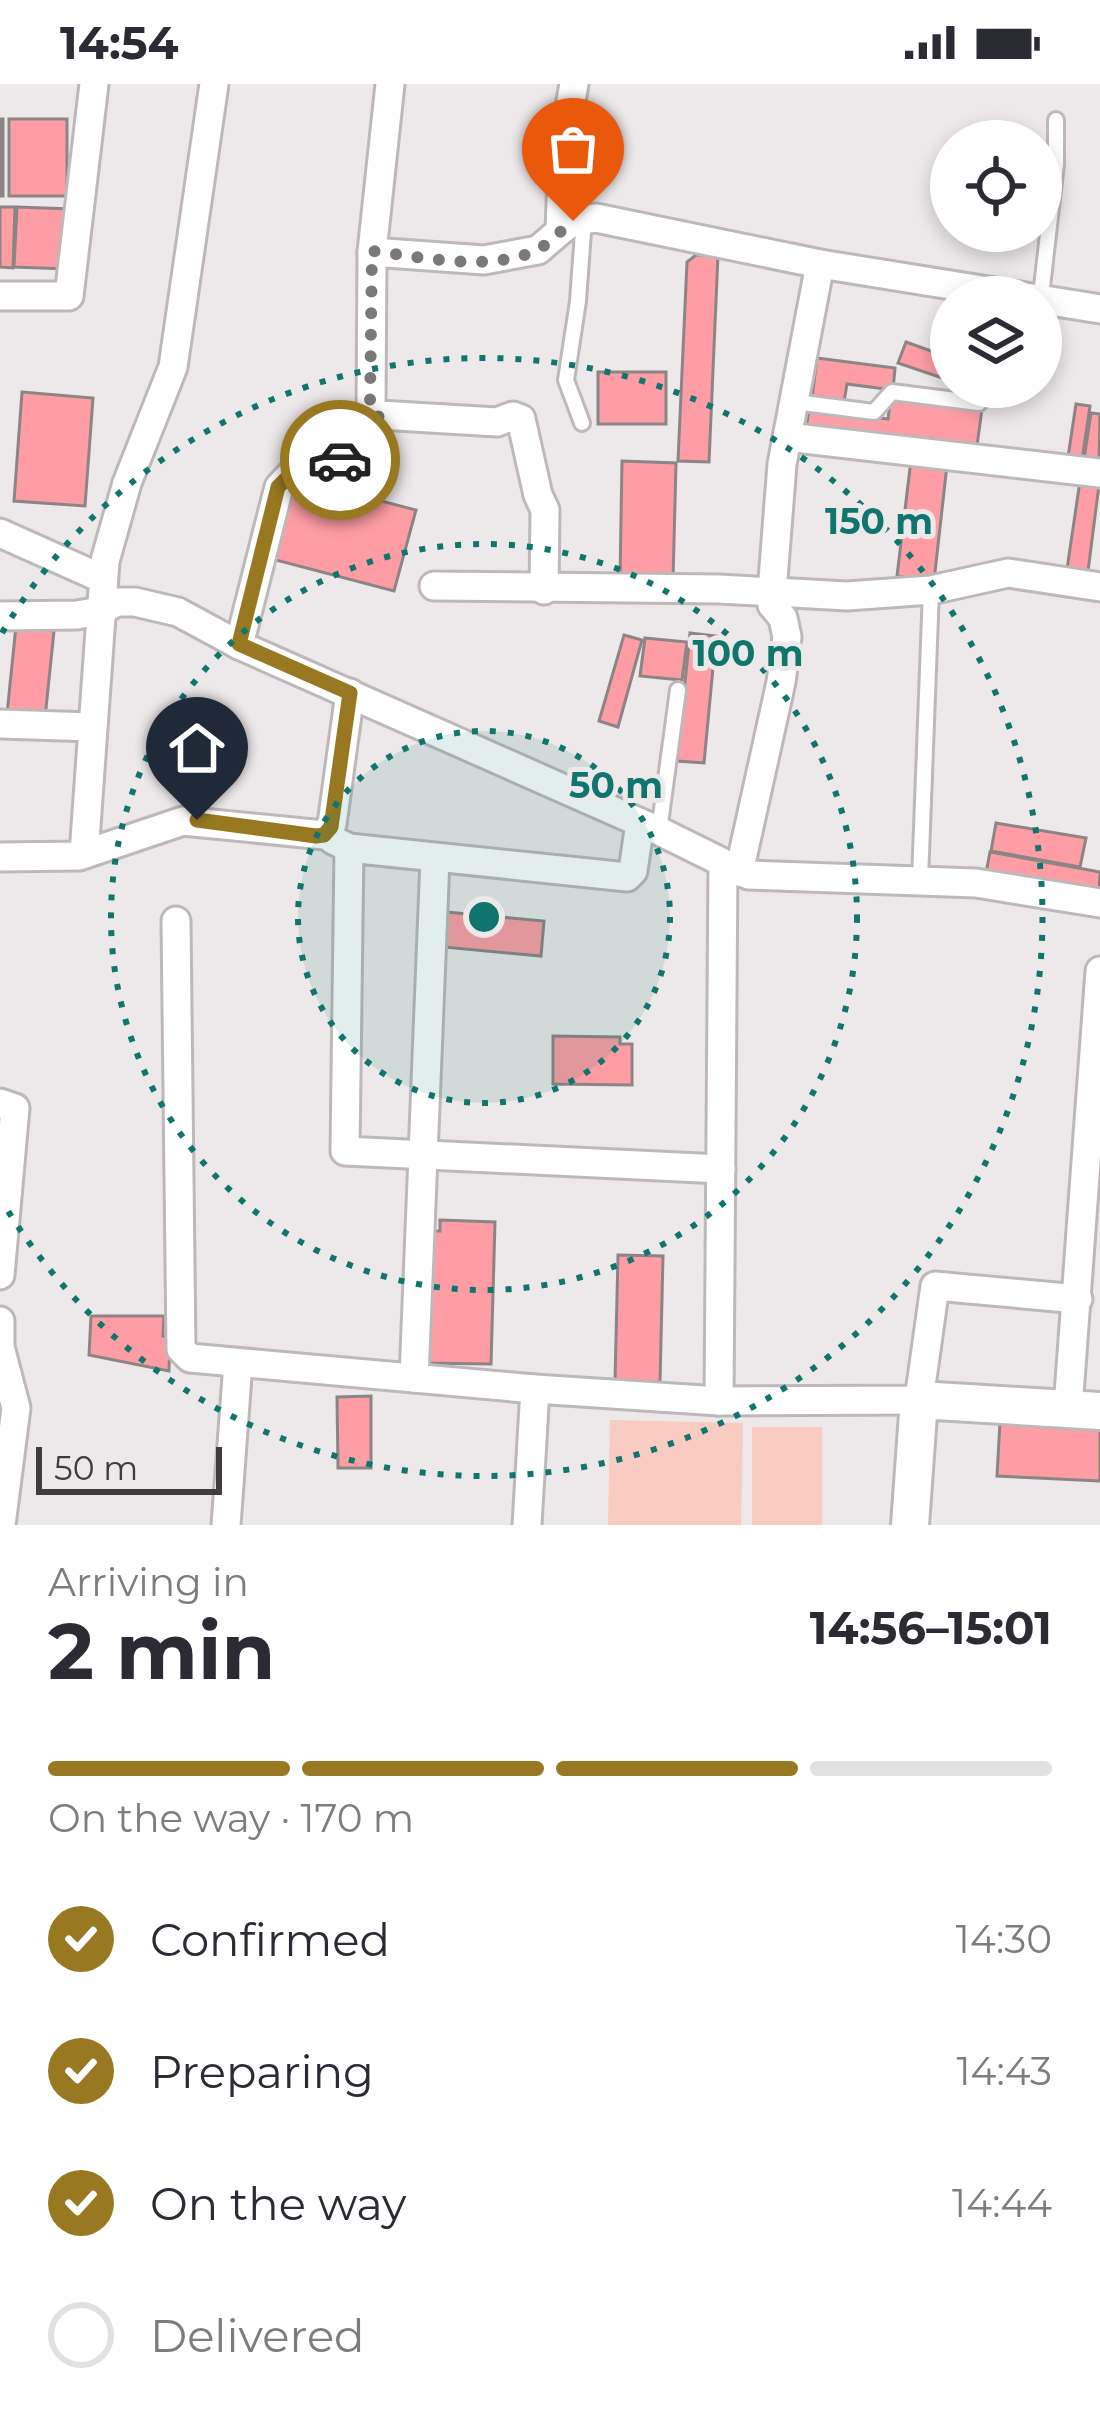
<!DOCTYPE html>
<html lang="en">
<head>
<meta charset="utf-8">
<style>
	body { margin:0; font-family:Montserrat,sans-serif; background:#f2f2f3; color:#2b2b33; height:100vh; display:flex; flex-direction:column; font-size:45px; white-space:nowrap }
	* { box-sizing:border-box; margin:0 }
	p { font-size:39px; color:#7c7c81 }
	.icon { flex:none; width:66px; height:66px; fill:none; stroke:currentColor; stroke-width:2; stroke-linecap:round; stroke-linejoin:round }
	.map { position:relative; height:1441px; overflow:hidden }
	.drawer { display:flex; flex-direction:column; background:#fff; flex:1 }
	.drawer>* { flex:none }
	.buttons { position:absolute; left:930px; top:36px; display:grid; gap:24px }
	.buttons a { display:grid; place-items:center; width:132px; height:132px; border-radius:50%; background:#fff; box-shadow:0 6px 18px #0003; font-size:60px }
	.scale { position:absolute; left:36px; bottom:30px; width:186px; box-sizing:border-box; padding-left:12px; border:6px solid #3e3c3d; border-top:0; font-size:33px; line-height:42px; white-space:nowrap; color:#3e3c3d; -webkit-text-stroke:9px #ede8e9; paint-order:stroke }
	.pin { position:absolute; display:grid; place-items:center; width:102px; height:102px; color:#fff; margin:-123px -51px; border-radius:50% 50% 50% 0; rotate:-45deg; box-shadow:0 0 12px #0007 }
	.pin .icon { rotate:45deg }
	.courier { position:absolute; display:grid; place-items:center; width:120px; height:120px; margin:-60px; border:9px solid #987922; border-radius:50%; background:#fff; color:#222; box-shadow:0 3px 15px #0007 }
	.summary em { font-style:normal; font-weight:700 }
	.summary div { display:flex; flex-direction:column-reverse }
	.summary { display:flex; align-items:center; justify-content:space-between; height:204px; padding:0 48px }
	h1 { font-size:78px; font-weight:700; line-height:90px }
	.bar { display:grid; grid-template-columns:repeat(4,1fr); gap:18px 12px; align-content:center; height:144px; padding:0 48px }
	.bar i { height:15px; border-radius:9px; background:#e1e1e2 }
	.bar .selected { background:#987922 }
	.bar p { grid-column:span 4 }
	ol { padding:0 48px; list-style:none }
	li { display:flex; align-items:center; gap:36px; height:132px }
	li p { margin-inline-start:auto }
	li .icon { padding:12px; border-radius:50%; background:#987922; color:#fff; stroke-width:4 }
	li:last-child { color:#7c7c81 }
	li i { width:66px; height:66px; border:6px solid #e1e1e2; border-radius:50% }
	.status { display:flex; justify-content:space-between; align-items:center; height:84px; padding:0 60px; background:#fff; direction:ltr }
	.status svg { height:33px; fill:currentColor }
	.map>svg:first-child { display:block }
	.green { fill:#facbc0 }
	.building { fill:#ff9da4; stroke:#8b8585; stroke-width:3 }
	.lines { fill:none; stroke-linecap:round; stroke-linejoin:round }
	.service-casing { stroke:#beb8ba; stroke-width:20 }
	.minor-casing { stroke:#beb8ba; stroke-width:33 }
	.tertiary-casing { stroke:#beb8ba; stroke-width:42 }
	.service { stroke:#fff; stroke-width:14 }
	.minor { stroke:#fff; stroke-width:27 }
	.tertiary { stroke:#fff; stroke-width:36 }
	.done { stroke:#7b7879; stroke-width:12; stroke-dasharray:0 21.6 }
	.route { stroke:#987922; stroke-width:15 }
	.ring { fill:none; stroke:#0f766e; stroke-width:6; stroke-dasharray:6 12 }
	.centre { fill:#0f766e; stroke:#ede8e9; stroke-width:6 }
	.ring-label { font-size:36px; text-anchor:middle; font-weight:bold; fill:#0f766e; stroke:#ede8e9; stroke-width:10; stroke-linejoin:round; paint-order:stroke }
</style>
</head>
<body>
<div class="status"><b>14:54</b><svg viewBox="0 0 49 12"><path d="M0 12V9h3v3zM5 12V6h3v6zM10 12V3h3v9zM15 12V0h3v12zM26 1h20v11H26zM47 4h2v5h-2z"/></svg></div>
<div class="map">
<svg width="1100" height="1441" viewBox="0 0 1100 1441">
	<rect width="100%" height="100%" fill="#ede8e9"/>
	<g class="green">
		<path d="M610,1336L743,1339L741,1441H608Z"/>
		<rect x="752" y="1343" width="70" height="98"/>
	</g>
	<g class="building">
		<rect x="0" y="35" width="3" height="77"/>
		<rect x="9" y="35" width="58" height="77"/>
		<path d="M0,123H15L13,184L0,183Z"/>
		<path d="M17,123L70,125L67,185L14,183Z"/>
		<path d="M696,171H718L709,378L678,377L687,178Z"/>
		<path d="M906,258L951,274V297L898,279Z"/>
		<path d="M817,274L895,284L893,306L847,300L844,318L812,314Z"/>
		<rect x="598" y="288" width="68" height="52"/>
		<path d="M22,308L93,314L85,422L14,417Z"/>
		<path d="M891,312L982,325L976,369L806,346L809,324L888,335Z"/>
		<path d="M1076,320L1090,322L1082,376L1068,373Z"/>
		<path d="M1091,329L1100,330L1099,378L1084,375Z"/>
		<path d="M911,376L947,381L934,497L897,492Z"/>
		<path d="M622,377L676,379L673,497L620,496Z"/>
		<path d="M1081,390L1100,393L1087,495L1066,492Z"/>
		<path d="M293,394L416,426L394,507L272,475Z"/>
		<path d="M16,542L54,547L45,634L7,630Z"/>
		<path d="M690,549L716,552L704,679L677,677Z"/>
		<path d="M624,551L642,556L618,643L599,637Z"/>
		<path d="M645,554L687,558L682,596L640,592Z"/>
		<path d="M996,739L1086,754L1080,783L991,767Z"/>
		<path d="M990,768L1100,788L1099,809L986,789Z"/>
		<path d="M446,828L544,837L541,872L443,863Z"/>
		<path d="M553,952L620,953V960H632V1001L553,1000Z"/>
		<path d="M440,1136L495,1138L491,1280L423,1279L426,1147H440Z"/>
		<path d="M618,1171L663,1172L660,1298L615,1297Z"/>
		<path d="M91,1232H164L163,1252H170L169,1287L89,1271Z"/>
		<path d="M371,1312V1384H338L337,1313Z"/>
		<path d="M1000,1338L1100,1344V1397L997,1392Z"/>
	</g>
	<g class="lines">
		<g class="service-casing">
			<g id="service">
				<path d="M1041,212L1056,80V36"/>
				<path d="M795,318L874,328L892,308L979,319"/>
				<path d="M582,339L566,296L578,217L584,134"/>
				<path d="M659,747L678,606"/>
				<path d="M920,796L931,506"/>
			</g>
		</g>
		<g class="minor-casing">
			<g id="minor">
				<path d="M390,0L372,168L371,326L379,331L497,338L513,332L521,335L538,411L545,426L544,506"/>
				<path d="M560,147L573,137L596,134L820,180L1100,225"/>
				<path d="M372,168L484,176L538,166L560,147L563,62L574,0"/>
				<path d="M0,212H69L94,0"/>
				<path d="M787,353L1100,389"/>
				<path d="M0,449L103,495"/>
				<path d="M434,502L719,505L847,512L931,506L1008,489L1100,503"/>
				<path d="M0,532L77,531L100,527L117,518H135L178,528L239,561L659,747L748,791L976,799L1100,819"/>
				<path d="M239,561L279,403L295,386L366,368L379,331"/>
				<path d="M0,640L92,643"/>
				<path d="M333,756L349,764L627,793L633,787L640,739"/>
				<path d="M349,764L345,1067L721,1085"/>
				<path d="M84,770L105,477L127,399L173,283L214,0"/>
				<path d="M0,773L79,772L183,737L324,751L332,740L350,609"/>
				<path d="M739,788L781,598L787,553L783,534L772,521V508L782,380L820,180"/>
				<path d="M176,837L181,1265L190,1274L535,1305L719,1317L919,1316L935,1202L1078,1215"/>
				<path d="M0,1019L15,1024L0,1191"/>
				<path d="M0,1237V1263L16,1324L1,1441"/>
				<path d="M414,1294L435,775"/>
				<path d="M719,1317L723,780"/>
				<path d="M1068,1324L1100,887"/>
				<path d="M226,1441L238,1279"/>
				<path d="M527,1441L535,1305"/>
			</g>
		</g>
		<g class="tertiary-casing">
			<path id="tertiary" d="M910,1441L919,1316L1100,1327"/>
		</g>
		<use href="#service" class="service"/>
		<use href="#minor" class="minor"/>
		<use href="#tertiary" class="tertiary"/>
	</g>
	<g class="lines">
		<path class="done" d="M340,376L366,368L379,331L371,326L370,320L372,167C423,173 486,188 535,167C548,161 561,146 573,137"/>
		<path class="route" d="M197,736L316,752L324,751L331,743L350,609L239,560L278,403L295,386L340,376"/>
	</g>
	<circle cx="484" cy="833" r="186" fill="#0f766e" fill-opacity=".12"/>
	<g class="ring">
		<circle cx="484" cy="833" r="186"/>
		<circle cx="484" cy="833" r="373"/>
		<path d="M2 549A559 559 0 1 1 2 1117"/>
	</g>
	<circle cx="484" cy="833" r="18" class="centre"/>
	<g class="ring-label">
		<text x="879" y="450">150 m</text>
		<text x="748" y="582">100 m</text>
		<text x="616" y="714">50 m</text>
	</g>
</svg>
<div class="buttons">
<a><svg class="icon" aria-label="locate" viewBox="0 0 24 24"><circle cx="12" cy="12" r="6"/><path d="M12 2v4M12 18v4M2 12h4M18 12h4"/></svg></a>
<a><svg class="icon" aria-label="layers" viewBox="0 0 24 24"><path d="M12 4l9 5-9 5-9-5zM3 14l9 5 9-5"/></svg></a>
</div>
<div class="scale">50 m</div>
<div class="pin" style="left:573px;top:137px;background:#ea580c"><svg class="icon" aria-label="bag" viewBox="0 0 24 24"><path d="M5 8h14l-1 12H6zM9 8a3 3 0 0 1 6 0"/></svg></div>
<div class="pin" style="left:197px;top:736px;background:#1f2937"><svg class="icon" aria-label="home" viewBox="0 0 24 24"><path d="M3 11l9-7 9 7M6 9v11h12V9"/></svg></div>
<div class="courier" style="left:340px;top:376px"><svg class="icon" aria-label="car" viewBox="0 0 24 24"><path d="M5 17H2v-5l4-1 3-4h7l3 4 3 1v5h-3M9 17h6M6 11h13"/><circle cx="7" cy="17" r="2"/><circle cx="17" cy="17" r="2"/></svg></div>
</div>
<section class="drawer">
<div class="summary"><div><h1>2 min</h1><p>Arriving in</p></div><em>14:56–15:01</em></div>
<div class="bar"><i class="selected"></i><i class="selected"></i><i class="selected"></i><i></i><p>On the way · 170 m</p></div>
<ol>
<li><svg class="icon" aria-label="check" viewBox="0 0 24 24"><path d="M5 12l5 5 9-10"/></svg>Confirmed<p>14:30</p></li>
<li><svg class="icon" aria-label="check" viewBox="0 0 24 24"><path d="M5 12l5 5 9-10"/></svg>Preparing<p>14:43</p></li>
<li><svg class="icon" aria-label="check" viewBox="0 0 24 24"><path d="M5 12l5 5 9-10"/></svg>On the way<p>14:44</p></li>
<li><i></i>Delivered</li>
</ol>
</section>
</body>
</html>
